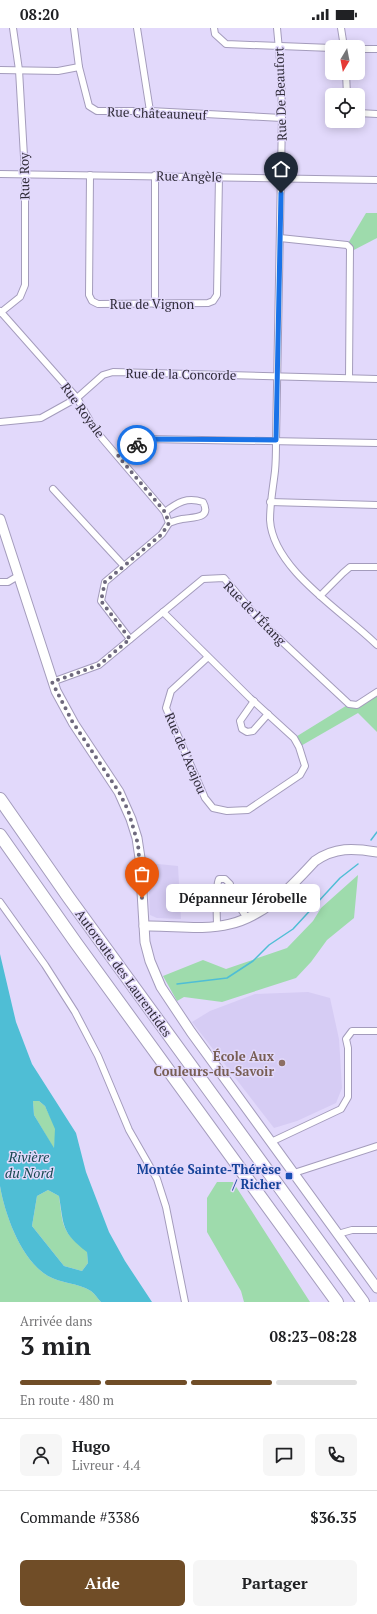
<!DOCTYPE html>
<html lang="fr">
<head>
<meta charset="utf-8">
<style>
	body { margin:0; font-family:"PT Serif",serif; background:#f6f6f6; color:#202124; height:100vh; display:flex; flex-direction:column; font-size:15px; white-space:nowrap }
	* { box-sizing:border-box; margin:0 }
	p { font-size:13px; color:#757577 }
	.icon { flex:none; width:22px; height:22px; fill:none; stroke:currentColor; stroke-width:2; stroke-linecap:round; stroke-linejoin:round }
	.map { position:relative; height:1274px; overflow:hidden }
	.side { display:flex; flex-direction:column; background:#fff; flex:1 }
	.side>* { flex:none }
	.needle { width:26px; rotate:190deg }
	.tools { position:absolute; left:325px; top:12px; display:grid; gap:8px }
	.tools a { display:grid; place-items:center; width:40px; height:40px; border-radius:6px; background:#fff; box-shadow:0 2px 10px #0003; font-size:20px }
	.pin { position:absolute; display:grid; place-items:center; width:34px; height:34px; color:#fff; margin:-41px -17px; border-radius:50% 50% 50% 0; rotate:-45deg; box-shadow:0 0 4px #0007 }
	.pin .icon { rotate:45deg }
	.courier { position:absolute; display:grid; place-items:center; width:40px; height:40px; margin:-20px; border:3px solid #1a73e8; border-radius:50%; background:#fff; color:#222; box-shadow:0 1px 5px #0007 }
	.bubble { position:absolute; height:28px; border-radius:6px; background:#fff; box-shadow:0 2px 10px #0003; font-size:13px; font-weight:800; line-height:28px; text-align:center }
	.head em { font-style:normal; font-weight:800 }
	.head div { display:flex; flex-direction:column-reverse }
	.head { display:flex; align-items:center; justify-content:space-between; height:68px; padding:0 20px }
	h1 { font-size:26px; font-weight:800; line-height:30px }
	.bar { display:grid; grid-template-columns:repeat(4,1fr); gap:6px 4px; align-content:center; height:48px; padding:0 20px }
	.bar i { height:5px; border-radius:3px; background:#e0e0e0 }
	.bar .active { background:#704d27 }
	.bar p { grid-column:span 4 }
	.line { display:flex; align-items:center; gap:10px; padding:0 20px; border-top:1px solid #e0e0e0 }
	.line div { flex:1 }
	.round { display:grid; place-items:center; flex:none; width:42px; height:42px; border-radius:6px; background:#f6f6f6 }
	.action { display:flex; gap:8px; margin-top:auto; padding:8px 20px }
	.action a { flex:1; height:46px; border-radius:6px; background:#704d27; color:#fff; font-size:16px; font-weight:800; line-height:46px; text-align:center }
	.action a+a { background:#f6f6f6; color:#202124 }
	.status { display:flex; justify-content:space-between; align-items:center; height:28px; padding:0 20px; background:#fff; direction:ltr }
	.status svg { height:11px; fill:currentColor }
	.map>svg:first-child { display:block }
	.built { fill:#d6ccf4 }
	.green { fill:#9edbac }
	.water { fill:#4fbed5; fill-rule:evenodd }
	.lines { fill:none; stroke-linecap:round; stroke-linejoin:round }
	.stream { stroke:#4fbed5; stroke-width:1.5 }
	.street-casing { stroke:#a49cbc; stroke-width:8 }
	.secondary-casing { stroke:#a49cbc; stroke-width:11 }
	.highway-casing { stroke:#a49cbc; stroke-width:14 }
	.street { stroke:#fff; stroke-width:6 }
	.secondary { stroke:#fff; stroke-width:9 }
	.highway { stroke:#fff; stroke-width:12 }
	.done { stroke:#6e697d; stroke-width:4; stroke-dasharray:0 7.2 }
	.route { stroke:#1a73e8; stroke-width:5 }
	.education-dot { fill:#8d6e63; stroke:#e2d9fb; stroke-width:1.5 }
	.transit-dot { fill:#1a4fb4; stroke:#e2d9fb; stroke-width:1.5 }
	.labels { text-anchor:middle; stroke-width:3; stroke-linejoin:round; paint-order:stroke }
	.street-label { font-size:13px; fill:#302c39; stroke:#e2d9fb }
	.education-label { font-size:13px; font-weight:bold; fill:#785e54; stroke:#e2d9fb; text-anchor:end }
	.transit-label { font-size:13px; font-weight:bold; fill:#164399; stroke:#e2d9fb; text-anchor:end }
	.water-label { font-size:14px; font-style:italic; fill:#154750; stroke:#e2d9fb }
</style>
</head>
<body>
<div class="status"><b>08:20</b><svg viewBox="0 0 49 12"><path d="M0 12V9h3v3zM5 12V6h3v6zM10 12V3h3v9zM15 12V0h3v12zM26 1h20v11H26zM47 4h2v5h-2z"/></svg></div>
<div class="map">
<svg width="377" height="1274" viewBox="0 0 377 1274">
	<rect width="100%" height="100%" fill="#e2d9fb"/>
	<g class="built">
		<path d="M148,835L178,838L181,891L157,890L150,887Z"/>
		<path d="M308,964L330,970L339,1011L342,1060L336,1075L297,1093L274,1100L192,994L210,983L255,966Z"/>
	</g>
	<g class="green">
		<path d="M366,185H377V210L350,224L347,217Z"/>
		<path d="M377,664V704L358,685L299,719L294,710L349,676L353,677Z"/>
		<path d="M358,847L354,890L327,912L311,934L296,950L222,974L184,969L177,973L163,948L203,932L226,941L287,920L313,893L321,880Z"/>
		<path d="M33,1073H39L45,1078L56,1101L54,1121L34,1087Z"/>
		<path d="M217,1154H233L310,1274H244L241,1263L207,1204V1170Z"/>
		<path d="M0,1158C5,1187 21,1232 48,1248C60,1255 78,1255 91,1263C95,1266 98,1271 101,1274H0Z"/>
		<path d="M48,1162L59,1168C63,1197 61,1204 87,1223L88,1235L82,1243L64,1238L32,1198L37,1168Z"/>
	</g>
	<path class="water" d="M0,926L16,994L32,1036L76,1105L86,1144L109,1204L125,1233L152,1274H101C98,1271 95,1266 91,1263C78,1255 60,1255 48,1248C21,1232 5,1187 0,1158ZM33,1073H39L45,1078L55,1101L54,1120L34,1087ZM48,1162L59,1168C64,1198 61,1204 87,1224L88,1235L82,1243L64,1238L32,1198L37,1168Z"/>
	<g class="lines">
		<g class="stream">
			<path d="M371,812L377,804"/>
			<path d="M177,956L227,950L253,933L269,917L293,901L340,850L358,836"/>
		</g>
		<g class="street-casing">
			<g id="street">
				<path d="M74,0L79,39L89,78L97,83H150L282,90"/>
				<path d="M137,0L150,83"/>
				<path d="M214,0L215,6L226,16L332,20"/>
				<path d="M277,0L281,43L282,90L276,413C276,423 276,433 275,443C273,460 270,475 270,492C273,542 344,584 377,617"/>
				<path d="M341,0L344,19"/>
				<path d="M358,21H377"/>
				<path d="M0,42L58,43L79,39"/>
				<path d="M346,45L347,67"/>
				<path d="M358,85L377,86"/>
				<path d="M0,146L377,152"/>
				<path d="M90,147L89,267L92,273L98,276L208,275L213,273L217,267L219,148"/>
				<path d="M280,210L347,217L350,220L349,350"/>
				<path d="M155,276V147"/>
				<path d="M0,283L77,370L95,402L165,484L169,495L162,506L105,554L101,573L130,611"/>
				<path d="M0,285L20,269L25,257V146L19,42L13,0"/>
				<path d="M0,394L41,390L77,370L103,347L113,344L377,351"/>
				<path d="M118,428L148,411L377,415"/>
				<path d="M53,461L124,538"/>
				<path d="M270,474L377,477"/>
				<path d="M165,484C178,474 187,469 203,474C212,491 193,489 182,491C178,492 173,493 169,495"/>
				<path d="M0,554H8L18,548"/>
				<path d="M320,568L343,545L350,539H377"/>
				<path d="M163,584L250,670L294,710L299,719L305,738L300,747L248,782L227,783L213,780L205,770L166,680L171,663L208,629"/>
				<path d="M52,654L99,637L203,551L224,550L260,593L349,676L357,677L377,664"/>
				<path d="M254,673L240,693L242,701L247,704L253,703L268,686"/>
				<path d="M0,874L45,937L75,984L98,1028L129,1102L157,1151L166,1179L185,1274"/>
				<path d="M217,898C217,888 215,858 219,851H225L230,856L231,866L247,890"/>
				<path d="M271,1114L341,1081L348,1069V1020L346,1011L352,1003H377"/>
				<path d="M294,1145L377,1118"/>
				<path d="M338,1206L352,1202H377"/>
			</g>
		</g>
		<g class="secondary-casing">
			<g id="secondary">
				<path d="M0,491L56,663L74,696L119,764L131,791L137,810L140,830L145,914L150,933L161,959L191,1004L377,1260"/>
				<path d="M144,898C172,897 202,903 230,896C265,888 291,859 315,833C335,819 353,820 377,824"/>
			</g>
		</g>
		<g class="highway-casing">
			<g id="highway">
				<path d="M0,771L69,870L363,1274"/>
				<path d="M0,807L76,915L337,1274"/>
			</g>
		</g>
		<use href="#street" class="street"/>
		<use href="#secondary" class="secondary"/>
		<use href="#highway" class="highway"/>
	</g>
	<g class="lines">
		<path class="done" d="M137,417L118,428L165,484L169,495L162,506L105,554L101,573L130,611L99,637L52,654L72,693L119,764L128,782L138,816L142,870"/>
		<path class="route" d="M137,417L148,411L276,412L281,165"/>
	</g>
	<circle class="education-dot" cx="282" cy="1035" r="4"/>
	<rect class="transit-dot" x="285" y="1144" width="8" height="8" rx="2"/>
	<g class="labels">
		<g class="street-label">
			<text transform="translate(280 66) rotate(-92)" y="5">Rue De Beaufort</text>
			<text transform="translate(157 85) rotate(2)" y="5">Rue Châteauneuf</text>
			<text transform="translate(24 148) rotate(-91)" y="5">Rue Roy</text>
			<text transform="translate(189 148) rotate(1)" y="5">Rue Angèle</text>
			<text x="152" y="281">Rue de Vignon</text>
			<text transform="translate(181 346) rotate(1)" y="5">Rue de la Concorde</text>
			<text transform="translate(83 382) rotate(54)" y="5">Rue Royale</text>
			<text transform="translate(255 585) rotate(46)" y="5">Rue de l'Étang</text>
			<text transform="translate(186 725) rotate(67)" y="5">Rue de l'Acajou</text>
			<text transform="translate(124 945) rotate(54)" y="5">Autoroute des Laurentides</text>
		</g>
		<g class="education-label">
			<text x="274" y="1033">École Aux<tspan x="274" dy="15">Couleurs-du-Savoir</tspan></text>
		</g>
		<g class="transit-label">
			<text x="281" y="1146">Montée Sainte-Thérèse<tspan x="281" dy="15">/ Richer</tspan></text>
		</g>
		<g class="water-label">
			<text x="29" y="1134">Rivière<tspan x="29" dy="16">du Nord</tspan></text>
		</g>
	</g>
</svg>
<div class="tools">
<a><svg class="needle" viewBox="-14 -14 28 28"><path d="M0-13l5 13h-10z" fill="#e53935"/><path d="M0 13l5-13h-10z" fill="#757577"/></svg></a>
<a><svg class="icon" aria-label="locate" viewBox="0 0 24 24"><circle cx="12" cy="12" r="6"/><path d="M12 2v4M12 18v4M2 12h4M18 12h4"/></svg></a>
</div>
<div class="pin" style="left:142px;top:870px;background:#ea580c"><svg class="icon" aria-label="bag" viewBox="0 0 24 24"><path d="M5 8h14l-1 12H6zM9 8a3 3 0 0 1 6 0"/></svg></div>
<div class="pin" style="left:281px;top:165px;background:#1f2937"><svg class="icon" aria-label="home" viewBox="0 0 24 24"><path d="M3 11l9-7 9 7M6 9v11h12V9"/></svg></div>
<div class="courier" style="left:137px;top:417px"><svg class="icon" aria-label="bike" viewBox="0 0 24 24"><circle cx="6" cy="16" r="4"/><circle cx="18" cy="16" r="4"/><path d="M6 16l4-8h5l3 8M10 8l3 8H6M13 5h3"/></svg></div>
<div class="bubble" style="left:166px;top:856px;width:154px">Dépanneur Jérobelle</div>
</div>
<section class="side">
<div class="head"><div><h1>3 min</h1><p>Arrivée dans</p></div><em>08:23–08:28</em></div>
<div class="bar"><i class="active"></i><i class="active"></i><i class="active"></i><i></i><p>En route · 480 m</p></div>
<div class="line" style="height:72px"><a class="round"><svg class="icon" aria-label="person" viewBox="0 0 24 24"><circle cx="12" cy="8" r="4"/><path d="M4 21q1-7 8-7t8 7"/></svg></a><div><b>Hugo</b><p>Livreur · 4.4</p></div><a class="round"><svg class="icon" aria-label="chat" viewBox="0 0 24 24"><path d="M4 5h16v11H9l-5 4z"/></svg></a><a class="round"><svg class="icon" aria-label="phone" viewBox="0 0 24 24"><path d="M5 4h4l2 5-3 2q2 4 5 5l2-3 5 2v4C11 20 4 13 5 4z"/></svg></a></div>
<div class="line" style="height:52px"><div>Commande #3386</div><b>$36.35</b></div>
<div class="action"><a>Aide</a><a>Partager</a></div>
</section>
</body>
</html>
